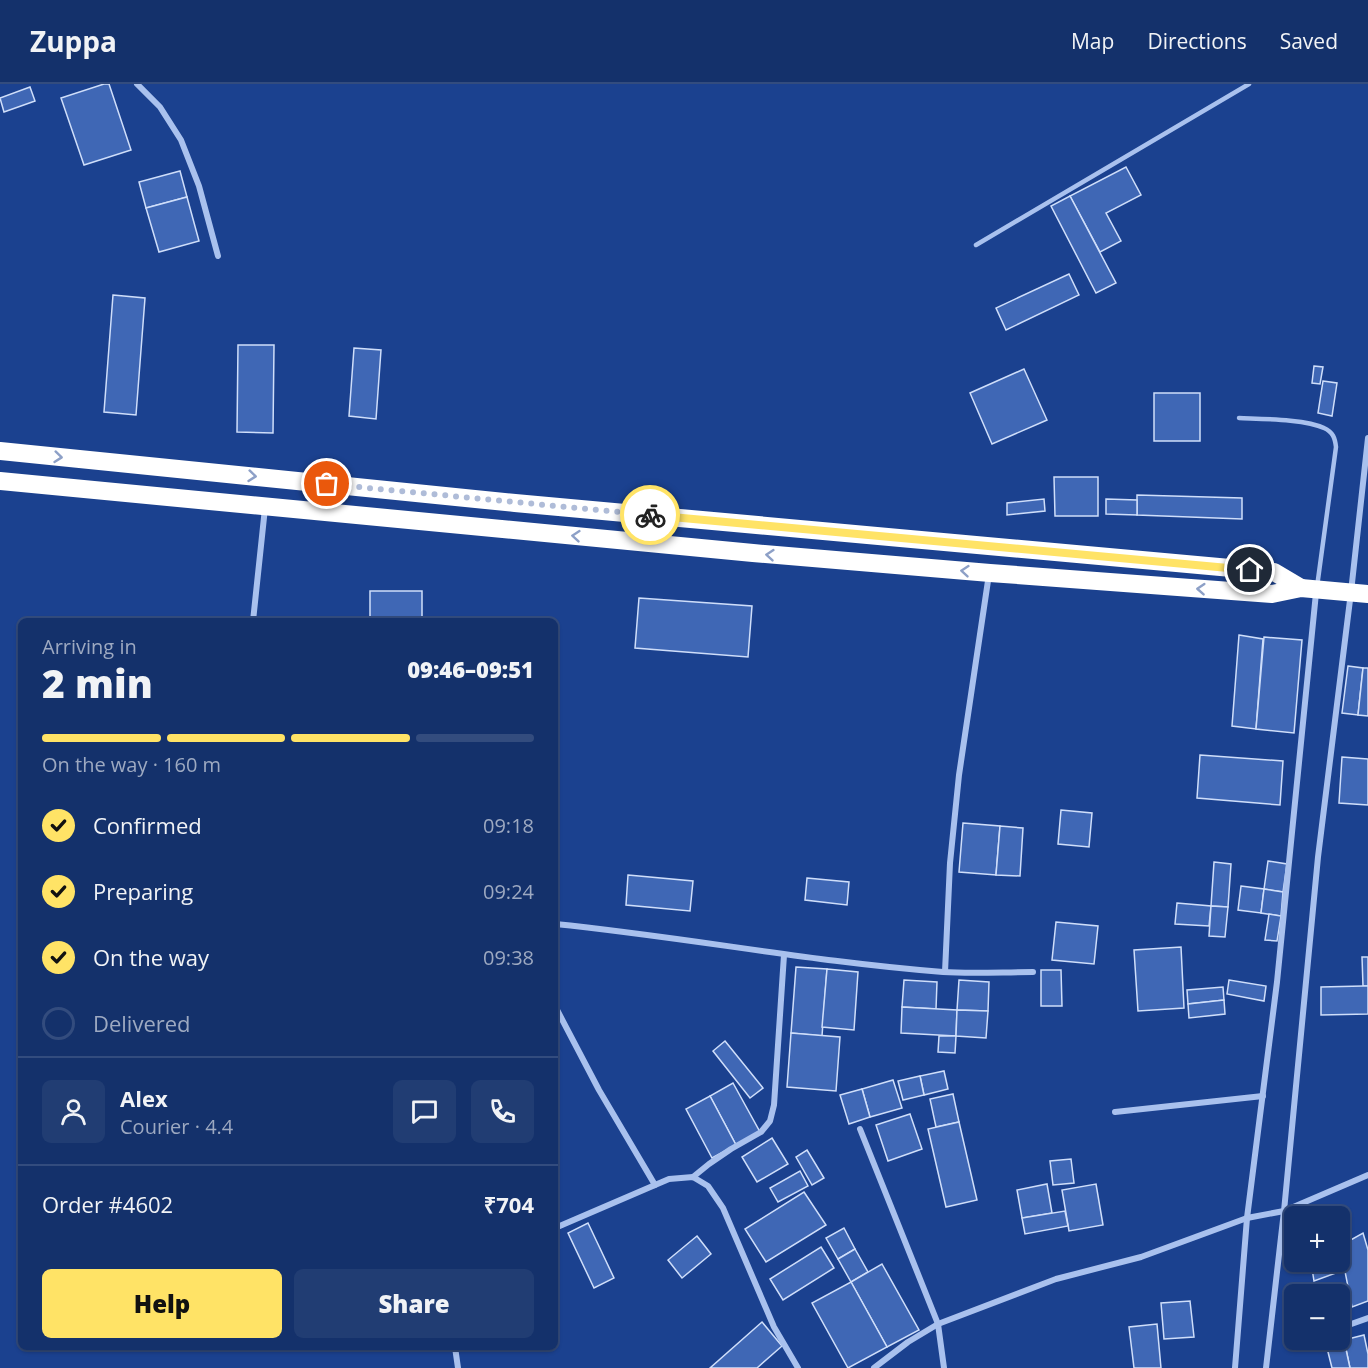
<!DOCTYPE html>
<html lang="en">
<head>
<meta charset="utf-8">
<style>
	body { margin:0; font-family:"Open Sans",sans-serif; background:#213d73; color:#f1f3f6; height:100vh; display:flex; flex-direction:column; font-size:22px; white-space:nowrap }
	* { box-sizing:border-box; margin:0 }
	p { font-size:20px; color:#9da9c1 }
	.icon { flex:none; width:33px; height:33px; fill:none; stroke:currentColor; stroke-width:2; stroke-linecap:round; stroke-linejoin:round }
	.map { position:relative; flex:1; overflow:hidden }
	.drawer { position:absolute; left:18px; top:534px; width:540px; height:732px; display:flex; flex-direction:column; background:#14316b; border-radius:9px; box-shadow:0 2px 4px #0004,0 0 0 2px #334c7e }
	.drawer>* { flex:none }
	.tools { position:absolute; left:1284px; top:1122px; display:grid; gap:12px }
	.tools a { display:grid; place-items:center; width:66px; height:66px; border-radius:9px; background:#14316b; box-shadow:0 2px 4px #0004,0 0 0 2px #334c7e; font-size:30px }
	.pin { position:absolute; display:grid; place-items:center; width:51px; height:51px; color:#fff; margin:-26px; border:3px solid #fff; border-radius:50%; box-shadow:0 2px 6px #0007 }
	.courier { position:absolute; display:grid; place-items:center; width:60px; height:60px; margin:-30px; border:4px solid #ffe366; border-radius:50%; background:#fff; color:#222; box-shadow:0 2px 8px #0007 }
	.headline em { font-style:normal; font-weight:800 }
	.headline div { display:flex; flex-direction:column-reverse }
	.headline { display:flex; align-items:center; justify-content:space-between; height:102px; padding:0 24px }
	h1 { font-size:39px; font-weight:800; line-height:45px }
	.bar { display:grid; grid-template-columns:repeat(4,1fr); gap:9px 6px; align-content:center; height:72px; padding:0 24px }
	.bar i { height:8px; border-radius:4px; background:#334c7e }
	.bar .current { background:#ffe366 }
	.bar p { grid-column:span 4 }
	.line { display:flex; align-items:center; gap:15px; padding:0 24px; border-top:2px solid #334c7e }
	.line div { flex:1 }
	.round { display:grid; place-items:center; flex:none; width:63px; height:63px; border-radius:9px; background:#213d73 }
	ol { padding:0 24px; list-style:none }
	li { display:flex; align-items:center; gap:18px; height:66px }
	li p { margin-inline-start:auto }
	li .icon { padding:6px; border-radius:50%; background:#ffe366; color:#111; stroke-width:4 }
	li:last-child { color:#9da9c1 }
	li i { width:33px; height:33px; border:3px solid #334c7e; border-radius:50% }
	.primary-button { display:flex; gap:12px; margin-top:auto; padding:12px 24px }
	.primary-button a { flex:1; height:69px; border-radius:9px; background:#ffe366; color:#111; font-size:24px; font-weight:800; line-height:69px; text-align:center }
	.primary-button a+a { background:#213d73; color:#f1f3f6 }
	header { display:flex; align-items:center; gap:36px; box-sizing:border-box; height:84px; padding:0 30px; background:#14316b; border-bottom:2px solid #334c7e }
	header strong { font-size:28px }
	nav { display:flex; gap:33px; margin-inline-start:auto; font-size:21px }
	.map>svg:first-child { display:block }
	.building { fill:#3f67b5; stroke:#cfdefa; stroke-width:1.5 }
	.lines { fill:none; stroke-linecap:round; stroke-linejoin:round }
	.lane { stroke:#a9c1ee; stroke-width:4.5 }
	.street { stroke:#a9c1ee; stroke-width:6 }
	.highway { stroke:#fff; stroke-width:18 }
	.oneway { stroke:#8da0c7 }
	.done { stroke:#afbcd8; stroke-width:6; stroke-dasharray:0 10.8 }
	.route { stroke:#ffe366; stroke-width:8 }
</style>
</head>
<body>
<header>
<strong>Zuppa</strong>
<nav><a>Map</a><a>Directions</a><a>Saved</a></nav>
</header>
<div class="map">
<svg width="1368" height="1284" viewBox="0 0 1368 1284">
	<rect width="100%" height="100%" fill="#1b418f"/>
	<g class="building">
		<path d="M104,0H109L131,66L84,81L61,14Z"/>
		<path d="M30,3L35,17L4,28L0,14Z"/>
		<path d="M1126,83L1141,111L1106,129L1121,157L1100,168L1070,112Z"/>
		<path d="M180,87L187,113L146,124L139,98Z"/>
		<path d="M1070,112L1116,199L1096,209L1051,122Z"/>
		<path d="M187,113L199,157L159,168L146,124Z"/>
		<path d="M1069,190L1079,211L1006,246L996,224Z"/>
		<path d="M113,211L145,214L136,331L104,328Z"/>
		<path d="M238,261H274L273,349L237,348Z"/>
		<path d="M354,264L381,266L376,335L349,332Z"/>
		<path d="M1314,282L1323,283L1320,300L1312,299Z"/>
		<path d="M1024,285L1047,336L992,360L970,309Z"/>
		<path d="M1323,297L1337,299L1332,332L1318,329Z"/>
		<rect x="1154" y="309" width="46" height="48"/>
		<path d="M1054,393H1098V432H1055Z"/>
		<path d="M1137,411L1242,414V435L1137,431Z"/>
		<path d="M1044,415L1045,427L1007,431V419Z"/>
		<path d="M1106,415L1137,416V431L1106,430Z"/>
		<rect x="370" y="507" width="52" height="30"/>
		<path d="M639,514L752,522L748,573L635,564Z"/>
		<path d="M1239,551L1263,555L1256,645L1232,642Z"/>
		<path d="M1264,553L1302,556L1294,649L1256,645Z"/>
		<path d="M1348,582L1363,584L1358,631L1342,629Z"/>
		<path d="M1363,584H1368V632L1358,631Z"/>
		<path d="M1200,671L1283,677L1280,721L1197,714Z"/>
		<path d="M1342,673L1368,675V721L1339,719Z"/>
		<path d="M1061,726L1092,729L1089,763L1058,760Z"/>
		<path d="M963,739L1000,742L996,791L959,788Z"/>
		<path d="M1000,742L1023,744L1020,792L996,791Z"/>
		<path d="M1268,777L1287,780L1283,808L1264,805Z"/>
		<path d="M1214,778L1231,780L1228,823L1211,822Z"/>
		<path d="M628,791L693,797L690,827L626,821Z"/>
		<path d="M807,794L849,798L847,821L805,816Z"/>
		<path d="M1241,802L1264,805L1261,829L1238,826Z"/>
		<path d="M1264,805L1283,808L1281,832L1261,829Z"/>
		<path d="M1177,819L1211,822L1209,842L1175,840Z"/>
		<path d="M1211,822L1228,823L1225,853L1209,852Z"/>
		<path d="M1269,830L1281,832L1277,857L1265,856Z"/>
		<path d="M1056,838L1098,842L1094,880L1052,876Z"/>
		<path d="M1181,863L1184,924L1138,927L1134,866Z"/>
		<path d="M1362,873H1368V902H1363Z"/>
		<path d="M796,883L827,885L822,952L791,949Z"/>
		<path d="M827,885L858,888L854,946L822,943Z"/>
		<path d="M1041,886H1061L1062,922H1041Z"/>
		<path d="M904,896L937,898L936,925L902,923Z"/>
		<path d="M959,896L989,898L988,927L957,926Z"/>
		<path d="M1229,896L1266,902L1264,917L1227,910Z"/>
		<path d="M1363,902H1368V930L1321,931V903Z"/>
		<path d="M1223,903L1224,916L1188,920L1187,906Z"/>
		<path d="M1224,916L1225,930L1189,934L1188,920Z"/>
		<path d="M902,923L957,926L956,952L901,949Z"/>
		<path d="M957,926L988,927L986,954L956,952Z"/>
		<path d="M791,949L840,953L836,1007L787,1003Z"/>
		<path d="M939,952H956L955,969L938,968Z"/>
		<path d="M725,957L763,1004L750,1014L713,967Z"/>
		<path d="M944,987L948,1005L924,1011L920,992Z"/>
		<path d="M920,992L924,1011L903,1016L898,997Z"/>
		<path d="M893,996L902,1024L870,1033L862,1005Z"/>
		<path d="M733,999L760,1048L736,1061L710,1012Z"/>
		<path d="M862,1005L870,1033L849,1040L840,1011Z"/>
		<path d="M953,1010L959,1038L936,1043L930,1015Z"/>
		<path d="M710,1012L736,1061L712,1074L686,1025Z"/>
		<path d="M910,1030L922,1065L888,1077L876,1041Z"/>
		<path d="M959,1038L977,1116L946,1123L928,1045Z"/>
		<path d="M772,1054L788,1080L757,1098L742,1073Z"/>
		<path d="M807,1066L824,1094L812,1101L796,1073Z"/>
		<path d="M1071,1075L1074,1099L1053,1101L1050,1077Z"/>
		<path d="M800,1087L808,1102L778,1118L770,1104Z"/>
		<path d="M1047,1100L1052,1129L1022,1134L1017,1106Z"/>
		<path d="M1096,1100L1103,1141L1069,1147L1062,1106Z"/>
		<path d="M804,1108L826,1141L766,1178L745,1145Z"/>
		<path d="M1065,1127L1068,1142L1025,1150L1022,1134Z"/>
		<path d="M588,1139L614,1194L594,1204L568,1149Z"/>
		<path d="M844,1144L855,1165L838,1175L826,1154Z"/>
		<path d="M1363,1149L1368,1166V1217L1352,1223L1340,1162Z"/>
		<path d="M697,1152L711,1170L682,1194L668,1176Z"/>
		<path d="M821,1163L834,1184L783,1216L770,1195Z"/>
		<path d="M1340,1163L1344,1186L1314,1197L1311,1178H1340Z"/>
		<path d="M855,1165L868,1188L851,1198L838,1175Z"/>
		<path d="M882,1180L919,1246L887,1263L851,1198Z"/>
		<path d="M851,1198L887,1263L848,1284L812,1219Z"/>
		<path d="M1190,1217L1194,1253L1164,1255L1161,1219Z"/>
		<path d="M762,1238L782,1262L757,1284H710Z"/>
		<path d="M1157,1240L1161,1284H1134L1129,1243Z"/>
		<path d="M1364,1251L1368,1270V1284H1350L1344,1256Z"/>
		<path d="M1344,1256L1350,1284H1332L1326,1260Z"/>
	</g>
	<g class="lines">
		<g class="lane">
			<path d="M976,161L1249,0"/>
			<path d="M1239,334C1261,335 1306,335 1324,344C1333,348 1335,354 1336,363L1317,503"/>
		</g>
		<g class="street">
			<path d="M137,0L160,23L181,56L199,102L218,172"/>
			<path d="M253,537L265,424"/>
			<path d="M555,840C685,853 813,878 943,888C973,890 1003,888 1033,888"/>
			<path d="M945,888L950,779L959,691L989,490"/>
			<path d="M555,922L599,1006L655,1101"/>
			<path d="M1115,1028L1263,1012"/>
			<path d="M860,1045L938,1240L944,1284"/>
			<path d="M693,1093L709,1080L731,1065L761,1048L770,1037L774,1021L784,871"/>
			<path d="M555,1144L669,1095L693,1093L708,1102L723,1124L774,1243L798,1284"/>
			<path d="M1340,1244L1368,1234"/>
			<path d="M455,1263L458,1284"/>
			<path d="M874,1284L908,1258L938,1240L1056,1195L1141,1173L1247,1134L1284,1127L1368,1091"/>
			<path d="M1235,1284L1247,1134L1277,898L1316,509"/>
			<path d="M1266,1284L1284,1127L1318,773L1351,508L1368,354"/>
		</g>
		<g class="highway">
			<path d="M0,367L515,419L1274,488L1301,504"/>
			<path d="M0,397L753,469L990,489L1272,510L1301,504L1368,510"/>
		</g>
	</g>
	<defs><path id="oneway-chevron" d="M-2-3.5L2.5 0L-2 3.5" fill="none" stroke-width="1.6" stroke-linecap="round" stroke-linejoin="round" transform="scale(1.5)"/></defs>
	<g class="oneway">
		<use href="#oneway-chevron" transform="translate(58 373) rotate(6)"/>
		<use href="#oneway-chevron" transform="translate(252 392) rotate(6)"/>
		<use href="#oneway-chevron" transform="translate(576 452) rotate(-175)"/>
		<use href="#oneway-chevron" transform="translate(770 471) rotate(-175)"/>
		<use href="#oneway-chevron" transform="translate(965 487) rotate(-175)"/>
		<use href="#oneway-chevron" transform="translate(1201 505) rotate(-176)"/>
	</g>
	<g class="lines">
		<path class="done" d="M327,400L650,431"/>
		<path class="route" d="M650,431L1250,486"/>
	</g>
</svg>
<div class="tools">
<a>+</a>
<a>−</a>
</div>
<div class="pin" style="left:327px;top:400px;background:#ea580c"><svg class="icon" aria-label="bag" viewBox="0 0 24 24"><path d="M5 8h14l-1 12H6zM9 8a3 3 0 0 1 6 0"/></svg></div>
<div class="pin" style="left:1250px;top:486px;background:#1f2937"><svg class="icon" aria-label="home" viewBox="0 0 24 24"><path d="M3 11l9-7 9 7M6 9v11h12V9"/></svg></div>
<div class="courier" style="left:650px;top:431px"><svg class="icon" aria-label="bike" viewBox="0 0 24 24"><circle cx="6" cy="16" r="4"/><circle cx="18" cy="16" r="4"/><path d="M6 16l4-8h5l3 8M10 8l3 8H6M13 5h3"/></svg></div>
<section class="drawer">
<div class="headline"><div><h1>2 min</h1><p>Arriving in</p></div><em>09:46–09:51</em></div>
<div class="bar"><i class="current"></i><i class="current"></i><i class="current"></i><i></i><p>On the way · 160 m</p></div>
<ol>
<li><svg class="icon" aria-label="check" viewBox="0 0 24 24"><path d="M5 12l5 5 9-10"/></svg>Confirmed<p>09:18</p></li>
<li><svg class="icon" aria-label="check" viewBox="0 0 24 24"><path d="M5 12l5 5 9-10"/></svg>Preparing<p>09:24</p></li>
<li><svg class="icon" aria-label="check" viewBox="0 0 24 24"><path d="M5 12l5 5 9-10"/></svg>On the way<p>09:38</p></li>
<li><i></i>Delivered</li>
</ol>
<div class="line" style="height:108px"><a class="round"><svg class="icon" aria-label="person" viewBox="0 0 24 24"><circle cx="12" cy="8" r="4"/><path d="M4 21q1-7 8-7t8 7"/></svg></a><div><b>Alex</b><p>Courier · 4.4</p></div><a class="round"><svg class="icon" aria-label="chat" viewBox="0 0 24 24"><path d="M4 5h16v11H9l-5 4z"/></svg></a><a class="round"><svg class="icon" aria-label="phone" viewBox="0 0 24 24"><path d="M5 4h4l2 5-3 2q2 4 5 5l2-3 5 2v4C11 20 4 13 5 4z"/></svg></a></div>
<div class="line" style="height:78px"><div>Order #4602</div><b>₹704</b></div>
<div class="primary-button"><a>Help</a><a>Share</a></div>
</section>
</div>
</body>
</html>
